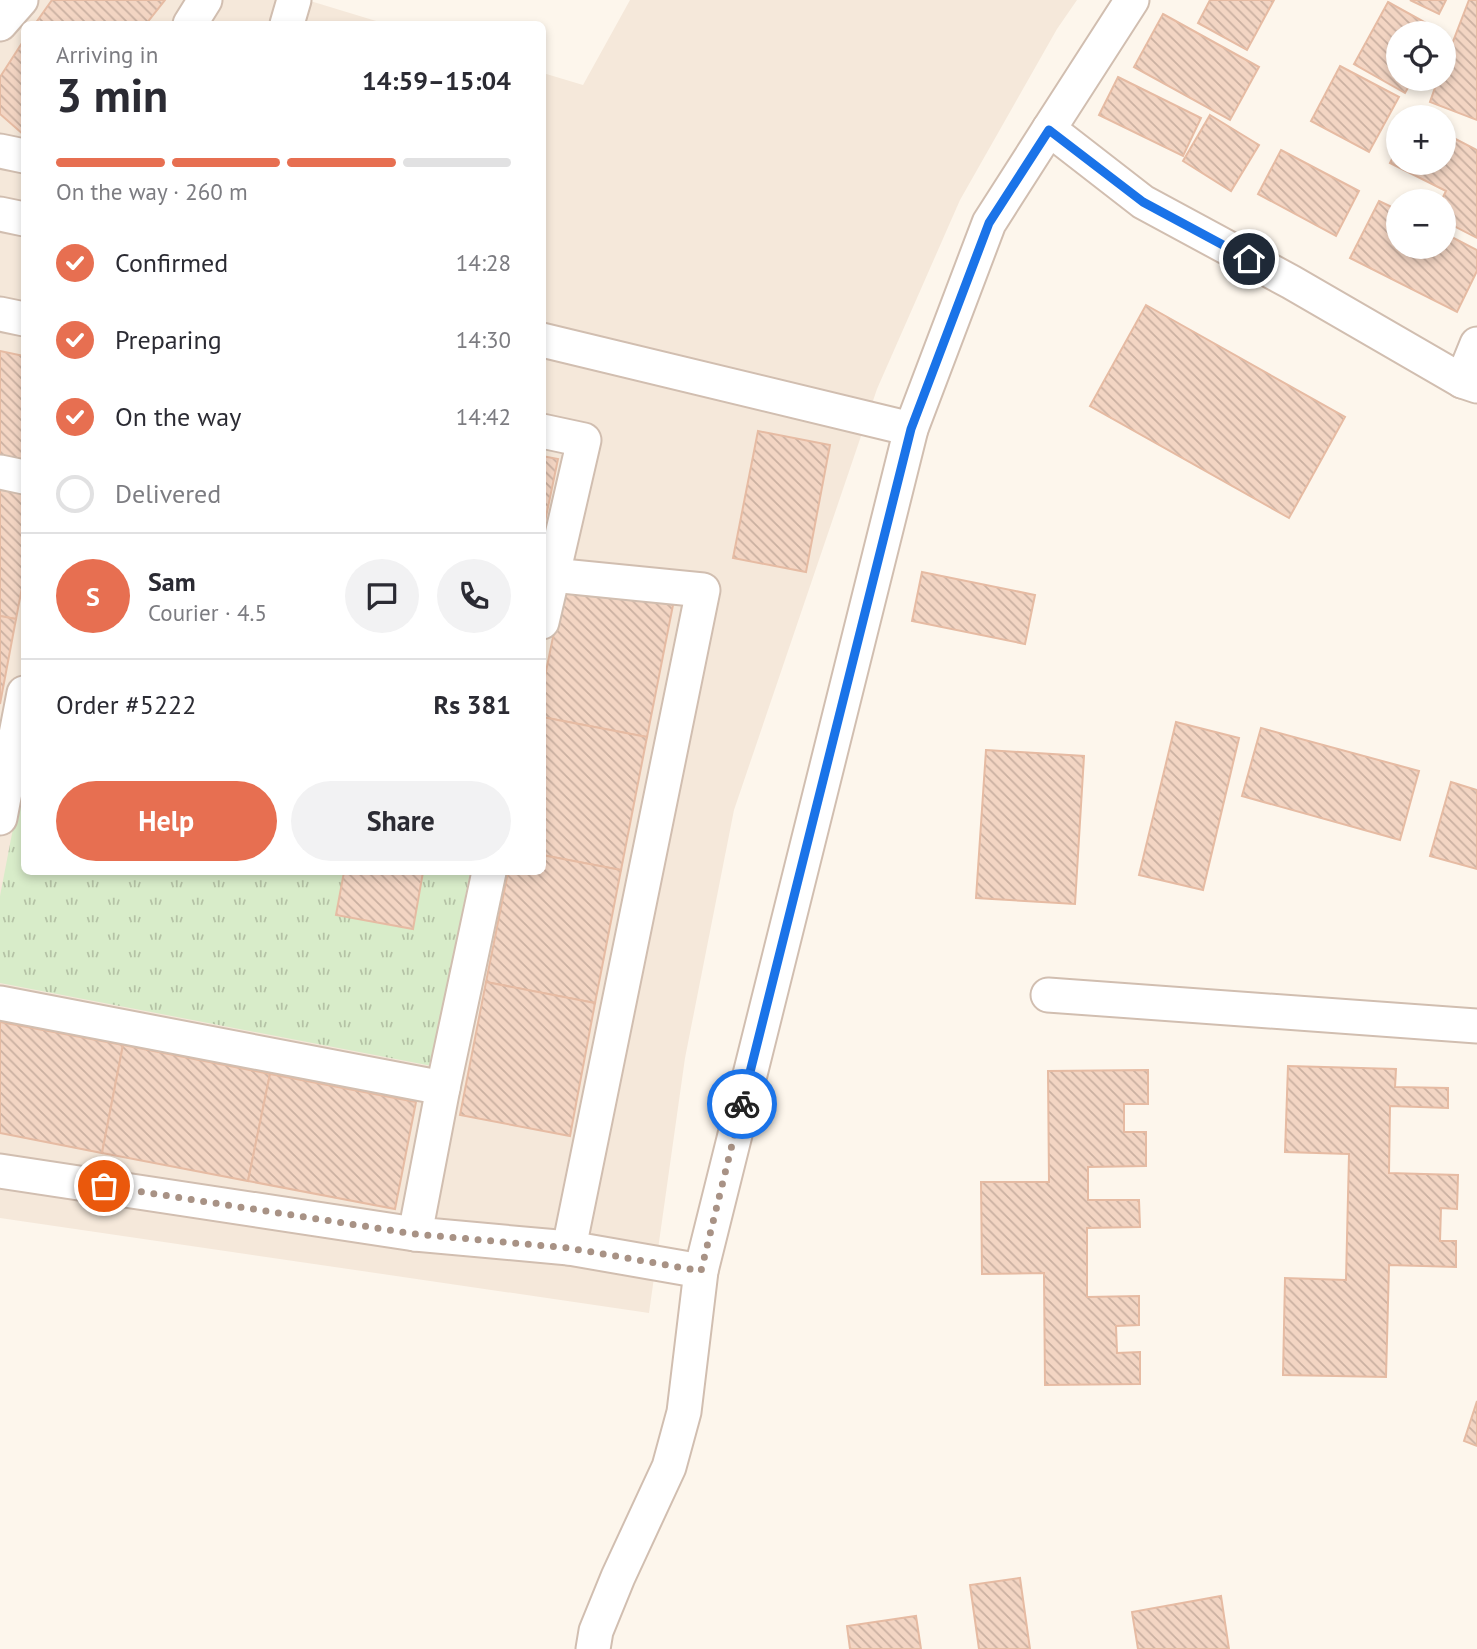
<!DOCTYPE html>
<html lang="en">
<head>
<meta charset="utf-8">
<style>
	body { margin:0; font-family:"PT Sans",sans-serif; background:#f2f2f3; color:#2b2b33; height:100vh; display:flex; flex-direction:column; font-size:26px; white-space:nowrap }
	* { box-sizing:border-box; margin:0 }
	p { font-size:23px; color:#7c7c81 }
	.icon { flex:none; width:38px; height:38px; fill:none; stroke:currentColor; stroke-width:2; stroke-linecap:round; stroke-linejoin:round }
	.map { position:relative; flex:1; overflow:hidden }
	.drawer { position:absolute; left:21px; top:21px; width:525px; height:854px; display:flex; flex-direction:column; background:#fff; border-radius:10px; box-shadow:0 4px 10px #0003 }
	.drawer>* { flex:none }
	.controls { position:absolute; left:1386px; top:21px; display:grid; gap:14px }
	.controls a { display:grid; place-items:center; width:70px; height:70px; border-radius:50%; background:#fff; box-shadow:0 4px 10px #0003; font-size:35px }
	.pin { position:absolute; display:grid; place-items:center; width:60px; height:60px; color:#fff; margin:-30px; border:4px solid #fff; border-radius:50%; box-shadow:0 2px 7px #0007 }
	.courier { position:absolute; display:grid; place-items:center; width:70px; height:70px; margin:-35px; border:5px solid #1a73e8; border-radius:50%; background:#fff; color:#222; box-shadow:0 2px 9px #0007 }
	.headline em { font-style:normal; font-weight:700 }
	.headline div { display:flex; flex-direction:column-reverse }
	.headline { display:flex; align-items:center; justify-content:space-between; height:119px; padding:0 35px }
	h1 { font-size:46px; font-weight:700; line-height:52px }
	.bar { display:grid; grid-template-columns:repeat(4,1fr); gap:10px 7px; align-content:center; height:84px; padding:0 35px }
	.bar i { height:9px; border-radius:5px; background:#e1e1e2 }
	.bar .selected { background:#e76f51 }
	.bar p { grid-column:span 4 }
	.line { display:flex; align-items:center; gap:18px; padding:0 35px; border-top:2px solid #e1e1e2 }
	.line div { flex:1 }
	.round { display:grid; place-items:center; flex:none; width:74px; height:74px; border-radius:37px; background:#f2f2f3 }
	ol { padding:0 35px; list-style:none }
	li { display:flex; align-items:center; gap:21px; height:77px }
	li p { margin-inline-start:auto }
	li .icon { padding:7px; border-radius:50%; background:#e76f51; color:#fff; stroke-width:4 }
	li:last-child { color:#7c7c81 }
	li i { width:38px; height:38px; border:4px solid #e1e1e2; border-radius:50% }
	.button { display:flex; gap:14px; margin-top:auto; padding:14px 35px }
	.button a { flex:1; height:80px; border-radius:42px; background:#e76f51; color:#fff; font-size:28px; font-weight:700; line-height:80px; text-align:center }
	.button a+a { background:#f2f2f3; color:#2b2b33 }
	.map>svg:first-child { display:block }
	.residential { fill:#f5e8da }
	.grass { fill:url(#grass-tufts) }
	.building { fill:url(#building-back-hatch); stroke:#e6bba3; stroke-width:2 }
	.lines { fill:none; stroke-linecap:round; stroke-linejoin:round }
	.street-casing { stroke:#d1beb0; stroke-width:37 }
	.street { stroke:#fff; stroke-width:33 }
	.done { stroke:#a89285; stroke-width:7; stroke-dasharray:0 12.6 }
	.route { stroke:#1a73e8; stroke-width:9 }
</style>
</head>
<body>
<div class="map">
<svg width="1477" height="1649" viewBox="0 0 1477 1649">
	<defs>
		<pattern id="grass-tufts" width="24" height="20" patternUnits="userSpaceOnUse" patternTransform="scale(1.75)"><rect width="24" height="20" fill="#d8ecc9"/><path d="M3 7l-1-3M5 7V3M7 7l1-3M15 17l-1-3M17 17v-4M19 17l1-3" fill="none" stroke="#b4c2a5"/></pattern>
		<pattern id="building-back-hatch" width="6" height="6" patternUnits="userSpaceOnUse" patternTransform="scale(1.75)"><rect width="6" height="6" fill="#f3d5c3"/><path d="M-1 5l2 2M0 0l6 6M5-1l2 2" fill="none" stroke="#cab0a1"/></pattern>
	</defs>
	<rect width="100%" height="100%" fill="#fdf6ec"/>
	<path class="residential" d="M0,0H307L386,24H24V872H542L543,73L583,85L630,0H1077L1057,29L960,200L877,389L734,810L685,1058L649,1313L0,1218Z"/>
	<path class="grass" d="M24,771V872H470L432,1066L0,983V896Z"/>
	<g class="building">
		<path d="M52,0H165L146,24H35Z"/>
		<path d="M1210,0H1274L1247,50L1198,23Z"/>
		<path d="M1410,0H1446L1439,14Z"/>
		<path d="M1469,0H1477V120L1430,102L1438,79H1444V65Z"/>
		<path d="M1388,2L1439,30L1437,33H1398V79H1413L1405,93L1354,64Z"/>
		<path d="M1163,14L1259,67L1230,120L1134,67Z"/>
		<path d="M24,40V135L0,114V77Z"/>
		<path d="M1340,66L1399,97L1369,152L1311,121Z"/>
		<path d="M1118,77L1201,118L1183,156L1099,115Z"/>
		<path d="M1210,115L1259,145L1231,191L1183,161Z"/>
		<path d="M1444,133L1477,150V238L1444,221V201H1441L1446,191L1390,163L1398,147V163H1444Z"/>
		<path d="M1281,150L1359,191L1336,236L1258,194Z"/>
		<path d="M1379,201L1398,210V247H1444V233L1477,250V271L1457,312L1350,258Z"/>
		<path d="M1146,305L1345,417L1289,518L1090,406Z"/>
		<path d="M0,351L24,356V466L0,461Z"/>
		<path d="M758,431L830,445L806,572L733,558Z"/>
		<path d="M542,456L558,459L542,536Z"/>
		<path d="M0,478L24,483V577L16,619L0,616Z"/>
		<path d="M922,572L1035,595L1025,644L912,621Z"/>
		<path d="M564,583L673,605L647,737L542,717V691Z"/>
		<path d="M0,616L16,619L0,704Z"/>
		<path d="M542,717L647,737L621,870L542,855Z"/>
		<path d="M1176,722L1239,738L1203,890L1139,875Z"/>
		<path d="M1261,728L1419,771L1400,840L1242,796Z"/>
		<path d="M986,750L1084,756L1075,904L976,898Z"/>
		<path d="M1451,782L1477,790V869L1430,856Z"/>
		<path d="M542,855L621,870L595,1003L486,982L508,872H542Z"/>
		<path d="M344,872H423L413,929L336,915Z"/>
		<path d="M486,982L595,1003L570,1136L460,1115Z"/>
		<path d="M0,1022L123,1045L102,1153L0,1133Z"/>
		<path d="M123,1045L270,1074L248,1181L102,1153Z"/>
		<path d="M1288,1066L1396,1069L1395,1087L1448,1088V1108L1390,1106L1389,1173L1458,1175L1457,1209L1441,1208L1440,1241H1456V1267L1389,1265L1386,1377L1283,1375L1285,1278L1346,1280L1349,1154L1285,1152Z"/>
		<path d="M1148,1070V1104H1124V1132H1146V1166L1088,1167V1200H1139L1140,1227L1087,1228V1297L1139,1296V1325L1116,1326L1117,1353L1140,1352V1384L1045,1385L1044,1273L982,1274L981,1182H1049L1048,1071Z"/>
		<path d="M270,1074L416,1102L395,1209L248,1181Z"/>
		<path d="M1477,1401V1446L1464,1441Z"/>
		<path d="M1020,1578L1030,1649H979L970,1585Z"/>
		<path d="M1221,1596L1229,1649H1138L1132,1612Z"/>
		<path d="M916,1616L921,1649H850L847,1626Z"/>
	</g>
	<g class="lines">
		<g class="street-casing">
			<g id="street">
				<path d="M1132,0L1049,129L1143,202L1291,282L1462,381L1477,386"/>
				<path d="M0,24L21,0"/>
				<path d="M190,24L205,0"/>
				<path d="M287,24L294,0"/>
				<path d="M0,151L24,156"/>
				<path d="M0,214L24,219"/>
				<path d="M0,314L24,319"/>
				<path d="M542,340L911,429"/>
				<path d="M1462,381L1477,344"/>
				<path d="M542,431L584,440L542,622"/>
				<path d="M0,472L24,477"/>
				<path d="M542,574L703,590L569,1248L701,1271"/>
				<path d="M0,818L24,693"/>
				<path d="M1048,995L1477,1026"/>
				<path d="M0,1003L443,1088L489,872"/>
				<path d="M443,1088L415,1234L569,1248"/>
				<path d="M0,1171L415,1234"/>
				<path d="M593,1649L596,1631L618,1577L669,1467L684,1412L701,1271L911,429L989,223L1049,129"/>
			</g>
		</g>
		<use href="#street" class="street"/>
	</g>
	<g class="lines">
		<path class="done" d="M104,1186L415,1234L569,1248L701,1271L742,1104"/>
		<path class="route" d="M742,1104L911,429L989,223L1049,130L1143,202L1249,259"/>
	</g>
</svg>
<div class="controls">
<a><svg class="icon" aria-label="locate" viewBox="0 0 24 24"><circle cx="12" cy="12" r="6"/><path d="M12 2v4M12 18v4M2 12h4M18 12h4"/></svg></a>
<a>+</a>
<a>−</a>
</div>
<div class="pin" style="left:104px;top:1186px;background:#ea580c"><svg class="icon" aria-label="bag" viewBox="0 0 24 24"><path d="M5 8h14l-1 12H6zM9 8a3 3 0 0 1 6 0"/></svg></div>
<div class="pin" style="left:1249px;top:259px;background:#1f2937"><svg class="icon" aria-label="home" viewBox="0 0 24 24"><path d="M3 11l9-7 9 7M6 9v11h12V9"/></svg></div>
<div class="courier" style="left:742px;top:1104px"><svg class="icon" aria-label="bike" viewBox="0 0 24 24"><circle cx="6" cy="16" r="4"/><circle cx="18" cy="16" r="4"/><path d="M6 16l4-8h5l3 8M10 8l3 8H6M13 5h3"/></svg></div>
<section class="drawer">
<div class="headline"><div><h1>3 min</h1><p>Arriving in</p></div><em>14:59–15:04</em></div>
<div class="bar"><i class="selected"></i><i class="selected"></i><i class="selected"></i><i></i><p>On the way · 260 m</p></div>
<ol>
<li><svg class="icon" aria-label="check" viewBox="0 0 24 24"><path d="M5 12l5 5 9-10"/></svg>Confirmed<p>14:28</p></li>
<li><svg class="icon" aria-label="check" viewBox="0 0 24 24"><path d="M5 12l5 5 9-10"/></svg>Preparing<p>14:30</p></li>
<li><svg class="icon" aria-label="check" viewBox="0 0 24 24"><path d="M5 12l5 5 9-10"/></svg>On the way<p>14:42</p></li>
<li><i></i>Delivered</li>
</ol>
<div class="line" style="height:126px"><b class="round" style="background:#e76f51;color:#fff">S</b><div><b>Sam</b><p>Courier · 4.5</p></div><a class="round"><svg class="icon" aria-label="chat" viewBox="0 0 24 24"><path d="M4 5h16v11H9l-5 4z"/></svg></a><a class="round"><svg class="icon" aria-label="phone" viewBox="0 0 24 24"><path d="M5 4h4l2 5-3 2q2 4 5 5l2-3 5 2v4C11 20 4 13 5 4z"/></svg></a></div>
<div class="line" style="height:91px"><div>Order #5222</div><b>Rs 381</b></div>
<div class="button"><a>Help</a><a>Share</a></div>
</section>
</div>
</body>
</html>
